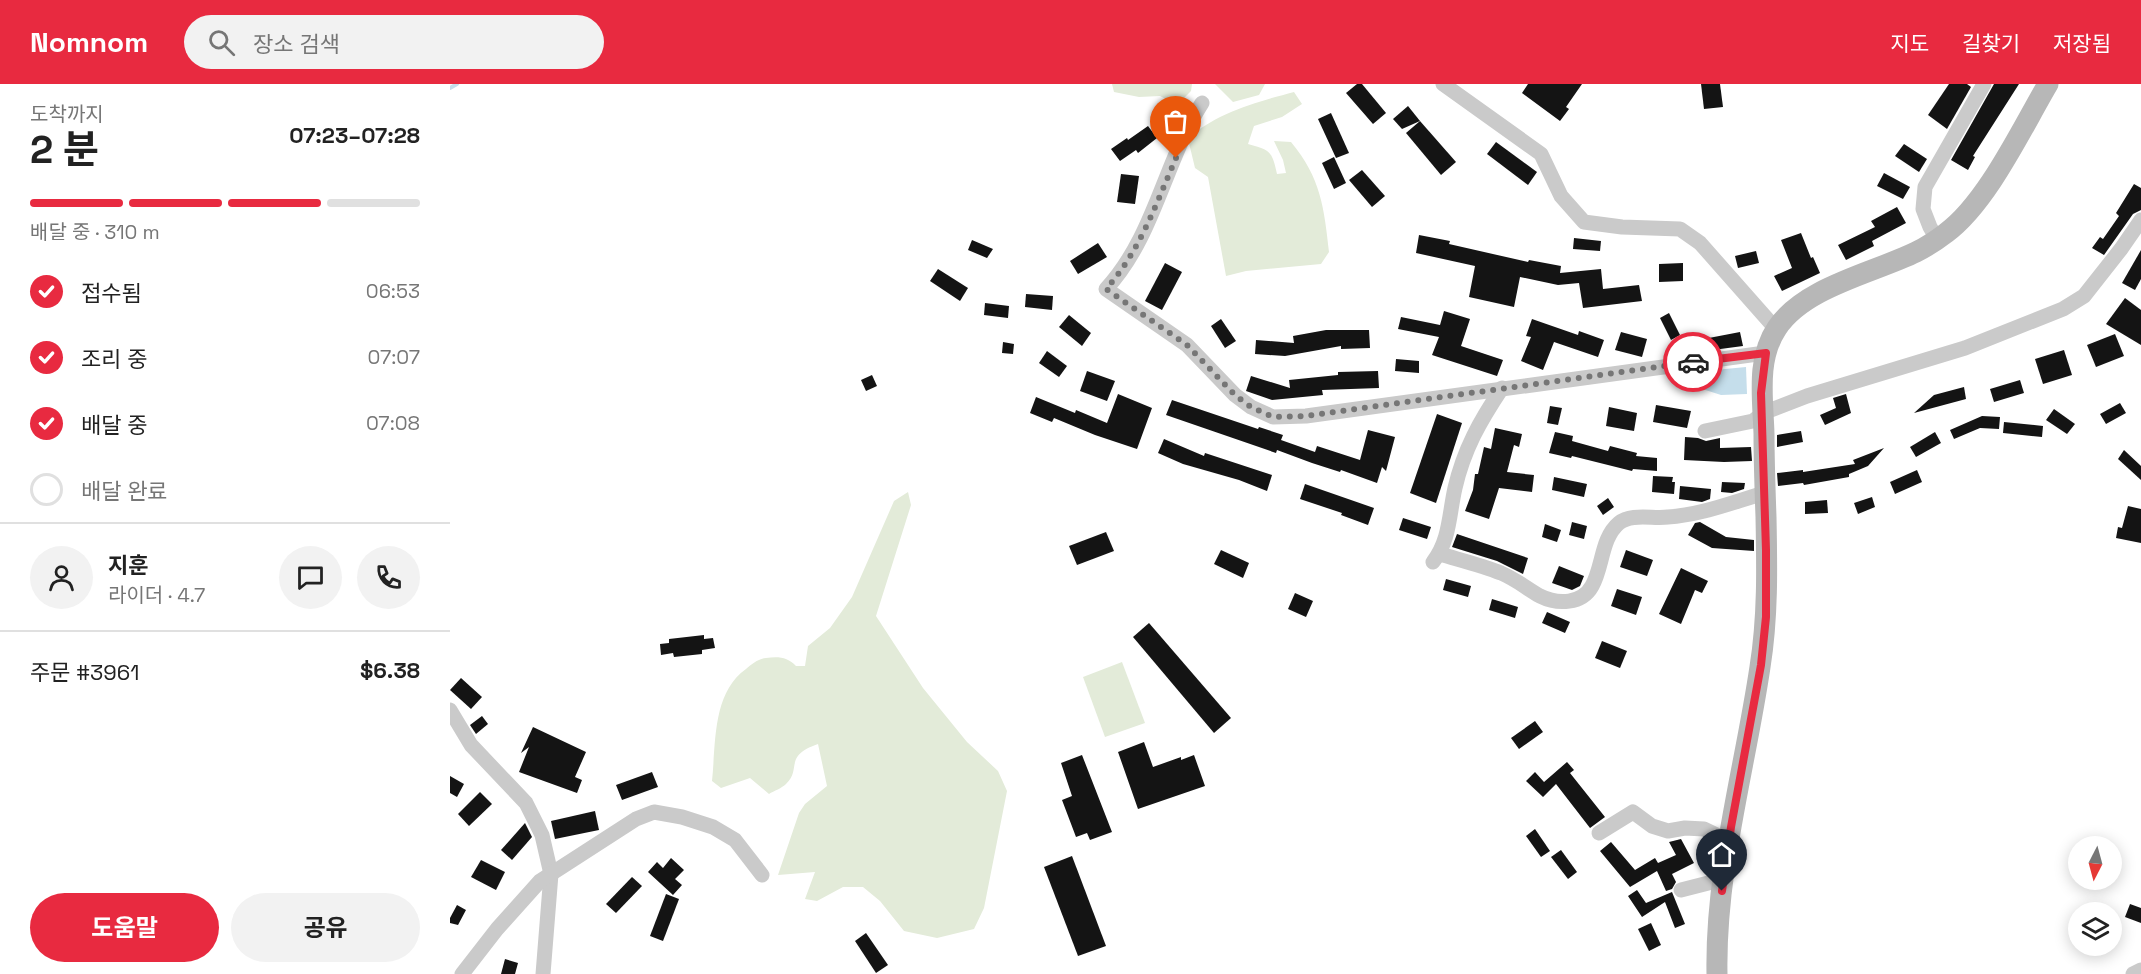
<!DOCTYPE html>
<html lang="ko">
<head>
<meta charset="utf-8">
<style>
	body { margin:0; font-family:"Space Grotesk","Noto Sans KR",sans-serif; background:#f2f2f2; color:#222; height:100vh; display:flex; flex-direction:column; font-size:22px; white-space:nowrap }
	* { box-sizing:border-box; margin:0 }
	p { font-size:20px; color:#767676 }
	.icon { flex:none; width:33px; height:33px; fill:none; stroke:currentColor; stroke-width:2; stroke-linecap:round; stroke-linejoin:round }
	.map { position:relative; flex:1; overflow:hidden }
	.details { display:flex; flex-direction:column; background:#fff; width:450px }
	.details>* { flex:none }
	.needle { width:39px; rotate:186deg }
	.tools { position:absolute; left:1618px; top:752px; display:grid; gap:12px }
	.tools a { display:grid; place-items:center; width:54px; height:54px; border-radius:50%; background:#fff; box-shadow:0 3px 15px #0003; font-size:30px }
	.pin { position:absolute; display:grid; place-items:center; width:51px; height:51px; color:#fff; margin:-62px -26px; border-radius:50% 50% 50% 0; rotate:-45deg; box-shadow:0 0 6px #0007 }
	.pin .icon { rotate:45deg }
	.courier { position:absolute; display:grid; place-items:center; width:60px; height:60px; margin:-30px; border:4px solid #e82a40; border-radius:50%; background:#fff; color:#222; box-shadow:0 2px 8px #0007 }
	.head em { font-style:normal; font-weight:700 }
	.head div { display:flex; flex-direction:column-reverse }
	.head { display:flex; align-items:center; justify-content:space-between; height:102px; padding:0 30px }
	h1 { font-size:39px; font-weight:700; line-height:45px }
	.bar { display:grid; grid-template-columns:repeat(4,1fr); gap:9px 6px; align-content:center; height:72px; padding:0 30px }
	.bar i { height:8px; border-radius:4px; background:#e0e0e0 }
	.bar .on { background:#e82a40 }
	.bar p { grid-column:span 4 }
	.line { display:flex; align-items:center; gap:15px; padding:0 30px; border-top:2px solid #e0e0e0 }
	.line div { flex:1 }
	.round { display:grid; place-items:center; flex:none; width:63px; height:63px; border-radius:32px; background:#f2f2f2 }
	ol { padding:0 30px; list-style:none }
	li { display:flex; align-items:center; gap:18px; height:66px }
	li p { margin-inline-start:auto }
	li .icon { padding:6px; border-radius:50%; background:#e82a40; color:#fff; stroke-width:4 }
	li:last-child { color:#767676 }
	li i { width:33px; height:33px; border:3px solid #e0e0e0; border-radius:50% }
	.cta { display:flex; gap:12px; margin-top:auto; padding:12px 30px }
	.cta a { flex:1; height:69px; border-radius:36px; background:#e82a40; color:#fff; font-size:24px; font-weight:700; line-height:69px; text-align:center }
	.cta a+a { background:#f2f2f2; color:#222 }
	header { display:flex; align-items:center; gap:36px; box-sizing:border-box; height:84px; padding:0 30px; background:#e82a40; color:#fff }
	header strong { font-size:28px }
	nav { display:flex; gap:33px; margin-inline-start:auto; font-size:21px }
	.search { width:420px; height:54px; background:#f2f2f2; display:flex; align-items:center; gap:15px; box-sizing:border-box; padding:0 21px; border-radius:33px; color:#767676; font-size:22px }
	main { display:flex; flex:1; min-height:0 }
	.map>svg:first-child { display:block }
	.green { fill:#e3ebd9 }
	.water { fill:#c5deeb }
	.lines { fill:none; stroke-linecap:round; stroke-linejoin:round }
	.stream { stroke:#c5deeb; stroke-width:4 }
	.building { fill:#141414 }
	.street { stroke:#cacaca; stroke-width:15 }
	.secondary { stroke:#b7b7b7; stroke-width:21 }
	.done { stroke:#767676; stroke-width:6; stroke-dasharray:0 10.8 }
	.route { stroke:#e82a40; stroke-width:8 }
</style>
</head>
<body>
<header>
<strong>Nomnom</strong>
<div class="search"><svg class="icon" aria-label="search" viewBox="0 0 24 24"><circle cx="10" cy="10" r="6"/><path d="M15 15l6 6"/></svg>장소 검색</div>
<nav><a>지도</a><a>길찾기</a><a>저장됨</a></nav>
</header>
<main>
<section class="details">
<div class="head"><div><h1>2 분</h1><p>도착까지</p></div><em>07:23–07:28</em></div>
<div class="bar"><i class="on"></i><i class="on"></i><i class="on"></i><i></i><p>배달 중 · 310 m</p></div>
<ol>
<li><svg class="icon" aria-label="check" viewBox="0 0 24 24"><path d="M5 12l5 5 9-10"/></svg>접수됨<p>06:53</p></li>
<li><svg class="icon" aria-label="check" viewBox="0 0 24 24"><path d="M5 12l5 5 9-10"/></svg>조리 중<p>07:07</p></li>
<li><svg class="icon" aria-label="check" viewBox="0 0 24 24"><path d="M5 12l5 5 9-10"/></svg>배달 중<p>07:08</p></li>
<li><i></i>배달 완료</li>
</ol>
<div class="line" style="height:108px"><a class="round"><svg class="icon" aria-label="person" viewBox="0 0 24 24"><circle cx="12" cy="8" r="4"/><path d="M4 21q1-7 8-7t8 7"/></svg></a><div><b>지훈</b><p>라이더 · 4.7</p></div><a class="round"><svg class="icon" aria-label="chat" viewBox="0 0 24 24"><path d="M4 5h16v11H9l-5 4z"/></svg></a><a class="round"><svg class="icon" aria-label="phone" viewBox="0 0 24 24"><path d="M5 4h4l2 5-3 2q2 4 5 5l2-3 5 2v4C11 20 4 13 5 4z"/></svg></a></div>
<div class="line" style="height:78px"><div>주문 #3961</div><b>$6.38</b></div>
<div class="cta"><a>도움말</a><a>공유</a></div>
</section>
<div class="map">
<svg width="1691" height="890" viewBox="0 0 1691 890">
	<rect width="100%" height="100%" fill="#fff"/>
	<g class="green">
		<path d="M662,0H742L741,7L727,21L710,12L689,13L664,8Z"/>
		<path d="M765,0H815L809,11L783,18Z"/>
		<path d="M844,8L852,20L832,33L804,42L798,60C821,66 822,68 827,90L836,89L833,76L824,57L841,58C871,94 874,124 879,168L871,180L796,187L776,192L758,93L745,84L738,55C763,30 810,17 844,8Z"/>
		<path d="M458,408L461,421L426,532L473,604L517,658L548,687L557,707L534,824L524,845L487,854L454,847L430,817L413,803H393L367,817L355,815L365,788L328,791L349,729L355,720L377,702L368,660C333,672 352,685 336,700C332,704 324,707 319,710L300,694L271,704L262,697C266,660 262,609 296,585C302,580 308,575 316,574C328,572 338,573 346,582H355L358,562L380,544L402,513L444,417Z"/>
		<path d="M672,578L695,639L655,653L633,593Z"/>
	</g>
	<path class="water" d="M1296,283L1297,310L1271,311L1243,302L1244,288Z"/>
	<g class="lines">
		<path class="stream" d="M0,4L7,0"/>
	</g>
	<g class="building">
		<path d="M907,0H912L936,29L923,40L896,9Z"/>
		<path d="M1078,0H1132L1116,23L1119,25L1110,37L1072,9Z"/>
		<path d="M1251,0H1270L1273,23L1254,25Z"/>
		<path d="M1499,0H1517L1521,3L1497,45L1478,31Z"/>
		<path d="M1544,0H1569L1523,72L1525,73L1518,86L1501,76Z"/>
		<path d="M958,22L970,37L952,45L943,35Z"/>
		<path d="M881,29L899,69L886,74L868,35Z"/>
		<path d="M970,37L1006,78L991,91L956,49Z"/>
		<path d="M698,42L707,54L688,69L686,66L670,77L661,65L677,54L678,56Z"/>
		<path d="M1046,58L1087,88L1078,101L1037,70Z"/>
		<path d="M1454,60L1477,75L1469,88L1445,72Z"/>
		<path d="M884,73L896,99L884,105L872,79Z"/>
		<path d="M912,86L935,112L922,123L899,96Z"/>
		<path d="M1434,89L1460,103L1453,115L1427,102Z"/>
		<path d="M671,90L689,92L685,120L667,118Z"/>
		<path d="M1684,100L1691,104V126L1683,130L1654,171L1642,164L1650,153L1653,155L1669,132L1666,129Z"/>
		<path d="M1447,123L1456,139L1422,157L1424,162L1396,176L1388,161L1425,143L1421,137Z"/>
		<path d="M1351,149L1361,174L1363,173L1370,189L1332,207L1324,192L1342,184L1331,156Z"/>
		<path d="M969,151L1000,157L999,160L1078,178L1079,176L1111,182L1110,189L1151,185L1153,205L1189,201L1192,217L1133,224L1129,199L1108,201L1070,193L1064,223L1019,213L1025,182L966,169Z"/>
		<path d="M1124,154L1151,157L1150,167L1123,165Z"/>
		<path d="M522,156L543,165L537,174L518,166Z"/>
		<path d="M648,159L657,173L628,190L620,177Z"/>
		<path d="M1691,166V195L1685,206L1672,199Z"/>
		<path d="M1306,167L1309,179L1288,184L1285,172Z"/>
		<path d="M715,179L732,188L712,226L695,217Z"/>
		<path d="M1233,179V197L1209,198V180Z"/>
		<path d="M488,185L518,204L510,217L480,197Z"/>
		<path d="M576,210L603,212L602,226L575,223Z"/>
		<path d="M1675,214L1691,226V261L1656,240Z"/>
		<path d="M535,219L559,222L558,234L534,231Z"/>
		<path d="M994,227L1020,235L1011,262L1053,276L1047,292L982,271L989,253L948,245L951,233L990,241Z"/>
		<path d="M1219,229L1230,251L1221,256L1210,234Z"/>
		<path d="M619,231L641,249L632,262L609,243Z"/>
		<path d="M771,235L786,257L775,264L761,242Z"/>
		<path d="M1082,235L1128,251L1129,247L1154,256L1148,273L1104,258L1093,286L1071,277L1081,253L1076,252Z"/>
		<path d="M876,246H919L920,264L891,265V262L835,272L805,270L806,256L844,259L843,252Z"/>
		<path d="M1171,248L1197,255L1192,273L1165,266Z"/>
		<path d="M1290,248L1293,262L1240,269L1238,258Z"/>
		<path d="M1665,250L1674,272L1646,283L1637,261Z"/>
		<path d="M553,258L564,260L563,270L552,269Z"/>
		<path d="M1614,266L1622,291L1593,300L1585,275Z"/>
		<path d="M597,267L617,282L609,293L589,279Z"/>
		<path d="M946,275L969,277V289L945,287Z"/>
		<path d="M637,287L665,297L657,317L630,307Z"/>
		<path d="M928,287L929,304L872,306L873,311L822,316L796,307L801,292L840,304L839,296L888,291V288Z"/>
		<path d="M422,291L427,302L416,307L411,296Z"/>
		<path d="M1570,296L1574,309L1544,318L1540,305Z"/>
		<path d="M1514,303L1516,315L1464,329L1484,311Z"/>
		<path d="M668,310L702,324L687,365L645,351L604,334L602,338L580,329L586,313L625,329L626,326L657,339Z"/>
		<path d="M1396,310L1401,329L1375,341L1370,331L1386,324L1383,314Z"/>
		<path d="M722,316L808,345L809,343L833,351L831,356L865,368L867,362L910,376L918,346L945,353L936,387L932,383L927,399L891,386L890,388L862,379L827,366L826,369L716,331Z"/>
		<path d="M1670,319L1676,329L1656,340L1650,330Z"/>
		<path d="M1206,321L1241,327L1237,344L1203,338Z"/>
		<path d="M1100,322L1112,324L1108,341L1097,339Z"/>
		<path d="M1159,323L1187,329L1184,347L1156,342Z"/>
		<path d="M1604,325L1625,340L1617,350L1596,336Z"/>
		<path d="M987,330L1012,339L986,419L960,409Z"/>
		<path d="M1532,332L1550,333L1549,345L1530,344L1504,355L1500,346Z"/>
		<path d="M1554,338L1593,342L1592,353L1553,349Z"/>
		<path d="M1045,344L1072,350L1069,363L1064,361L1057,388L1084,391L1082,408L1049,404L1039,435L1015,427L1023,406L1025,390H1028L1034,363L1041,365Z"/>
		<path d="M1351,347L1353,358L1327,363V351Z"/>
		<path d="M1105,348L1123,352L1122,357L1158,367L1160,362L1187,369L1186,372L1207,374V387L1183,385L1182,387L1122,372L1121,374L1099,369Z"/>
		<path d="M1485,348L1491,359L1466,373L1460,363Z"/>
		<path d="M1235,353L1248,354L1256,357L1270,354V364L1301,363L1302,377L1274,378L1234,376Z"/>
		<path d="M714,355L754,372L755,369L822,391L817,407L789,396L733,380L708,369Z"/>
		<path d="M1434,364L1418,382L1399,390V393L1354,401L1353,399L1328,402L1327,389L1353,386V388L1405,380L1403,376Z"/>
		<path d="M1674,366L1691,382V396L1668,375Z"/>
		<path d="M1467,386L1472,398L1445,410L1440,398Z"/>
		<path d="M1203,392L1223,393L1222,398H1225L1224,410L1202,408Z"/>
		<path d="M1104,393L1137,400L1134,413L1102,406Z"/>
		<path d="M1272,398L1295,399L1294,405L1282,409L1271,408Z"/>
		<path d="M855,400L924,424L918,441L891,431L892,429L850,415Z"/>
		<path d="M1230,402L1261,405L1260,415L1252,418L1229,415Z"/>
		<path d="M1422,413L1425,423L1408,430L1404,419Z"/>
		<path d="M1158,414L1164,423L1153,431L1147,422Z"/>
		<path d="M1377,416L1378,429L1355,430V418Z"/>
		<path d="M1678,422L1691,425V459L1666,454L1668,443L1672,444Z"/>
		<path d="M953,434L981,443L977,455L949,446Z"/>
		<path d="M1122,438L1137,442L1134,455L1119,451Z"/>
		<path d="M1250,438L1276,453L1304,456V467L1262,464L1238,451L1245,439Z"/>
		<path d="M1095,440L1111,446L1107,458L1092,453Z"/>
		<path d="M656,448L664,467L627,481L619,462Z"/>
		<path d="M1007,450L1078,474L1073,490L1047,477L1002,463Z"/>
		<path d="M771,466L799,479L793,494L764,480Z"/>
		<path d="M1176,466L1203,476L1197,492L1170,483Z"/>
		<path d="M1109,482L1134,492L1130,502L1122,506L1102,499Z"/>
		<path d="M1231,484L1258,497L1252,509L1245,506L1231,540L1209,530Z"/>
		<path d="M996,495L1021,502L1018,513L993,506Z"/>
		<path d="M1167,505L1192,513L1186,531L1161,522Z"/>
		<path d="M845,509L863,517L856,533L838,525Z"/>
		<path d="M1042,515L1068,523L1065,534L1039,526Z"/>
		<path d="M1097,528L1120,538L1115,549L1092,539Z"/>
		<path d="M699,539L781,634L764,649L683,553Z"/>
		<path d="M254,551V555L263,554L265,564L252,566V570L224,573L223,569L211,571L210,560L219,559V555Z"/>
		<path d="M1152,557L1177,567L1170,584L1145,574Z"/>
		<path d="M11,594L32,613L21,625L0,606Z"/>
		<path d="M32,632L38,640L26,650L20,641Z"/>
		<path d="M1085,637L1093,648L1069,665L1061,654Z"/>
		<path d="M83,643L136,668L125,693L132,696L127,709L69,688L79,663L71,669Z"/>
		<path d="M694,658L703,683L731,673V676L744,671L755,702L688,725L668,668Z"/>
		<path d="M632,671L662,748L640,756L637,749L626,753L612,716L622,712L611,679Z"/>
		<path d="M1117,678L1124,686L1120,689L1155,733L1140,744L1106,700L1093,713L1076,697L1085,688L1094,698Z"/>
		<path d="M202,688L208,703L172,716L166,701Z"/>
		<path d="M0,692L14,700L7,713L0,709Z"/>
		<path d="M30,708L42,720L19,742L8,730Z"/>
		<path d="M145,727L149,746L105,755L101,737Z"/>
		<path d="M75,739L82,753L62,776L51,766Z"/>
		<path d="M1085,745L1100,767L1091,773L1076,752Z"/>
		<path d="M1231,755L1244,779L1222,790L1226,798L1222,805L1216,807L1207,787L1180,803L1150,767L1161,758L1185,786L1205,774L1208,779L1226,771L1219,758Z"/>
		<path d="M1111,766L1127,788L1118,795L1101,773Z"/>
		<path d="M622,772L656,862L628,872L594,783Z"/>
		<path d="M221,774L234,786L225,795L232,801L223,811L198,788L207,778L213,784Z"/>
		<path d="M31,776L55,788L46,806L21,793Z"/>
		<path d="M182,793L192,802L166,829L156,820Z"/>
		<path d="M1187,806L1196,819L1222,808L1235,840L1225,844L1215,818L1192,833L1178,812Z"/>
		<path d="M216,810L229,815L213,857L200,852Z"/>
		<path d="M1680,820L1691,824V839L1675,833Z"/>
		<path d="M7,821L16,826L8,841L0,839V834Z"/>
		<path d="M1201,839L1211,861L1199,867L1188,845Z"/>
		<path d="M416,849L438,881L426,889L405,857Z"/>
		<path d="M55,875L68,879L65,890H51Z"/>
	</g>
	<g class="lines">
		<g class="street">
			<path d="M993,0L1091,70L1111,112L1134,138L1172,143L1230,145L1250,159L1326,245"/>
			<path d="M752,19C714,78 705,152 656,205L737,261L785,311L801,323L823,333L856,332L1315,269"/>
			<path d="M1487,155L1480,143L1473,125L1475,103L1534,0"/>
			<path d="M1255,347L1303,337L1313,329L1357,312L1515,264L1613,225L1634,212L1671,165L1691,136"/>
			<path d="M990,470C1010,476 1031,481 1051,489C1067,496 1076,504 1090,512C1108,521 1132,520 1142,502C1153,483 1151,454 1169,439C1181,429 1203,435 1218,433C1251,431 1283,418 1315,409"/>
			<path d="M983,478C1000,456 999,430 1005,404C1014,365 1030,337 1052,304"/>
			<path d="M0,626L21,661L76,719L92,751L101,790L93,890"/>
			<path d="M1149,749L1183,728L1202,742L1218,747L1235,744L1254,745L1279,757"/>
			<path d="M1231,806L1274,795"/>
			<path d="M12,890L47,845L90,797L186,735L204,728L232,733L263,743L285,756L312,791"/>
			<path d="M1683,890L1691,886"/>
		</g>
		<path class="secondary" d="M1267,890C1265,786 1295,685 1310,583C1318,533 1317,483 1316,433C1315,405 1314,378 1314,350C1313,315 1306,275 1327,244C1354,203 1423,189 1466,168C1476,163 1487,156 1496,149C1537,119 1572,44 1598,0"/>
	</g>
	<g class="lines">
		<path class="done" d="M726,74C706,120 690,167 656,205L737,261L785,311L801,323L823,333L856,332L1243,278"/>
		<path class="route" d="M1243,278L1316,269L1311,309L1316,466V533L1311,581L1281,743L1272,807"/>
	</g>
</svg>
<div class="tools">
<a><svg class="needle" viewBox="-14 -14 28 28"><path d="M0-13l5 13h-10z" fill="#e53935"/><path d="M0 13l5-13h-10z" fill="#767676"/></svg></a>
<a><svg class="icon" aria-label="layers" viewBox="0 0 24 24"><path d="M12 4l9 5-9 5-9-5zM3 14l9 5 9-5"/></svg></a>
</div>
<div class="pin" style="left:726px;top:74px;background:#ea580c"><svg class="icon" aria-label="bag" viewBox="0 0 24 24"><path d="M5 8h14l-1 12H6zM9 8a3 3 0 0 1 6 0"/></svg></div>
<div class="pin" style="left:1272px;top:807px;background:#1f2937"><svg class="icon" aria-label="home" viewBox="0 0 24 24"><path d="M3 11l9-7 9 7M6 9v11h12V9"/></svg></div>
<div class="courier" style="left:1243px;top:278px"><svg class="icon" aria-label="car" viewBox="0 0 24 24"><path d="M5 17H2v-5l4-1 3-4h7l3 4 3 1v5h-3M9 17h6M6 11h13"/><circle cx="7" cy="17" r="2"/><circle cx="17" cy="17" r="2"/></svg></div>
</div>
</main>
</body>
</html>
